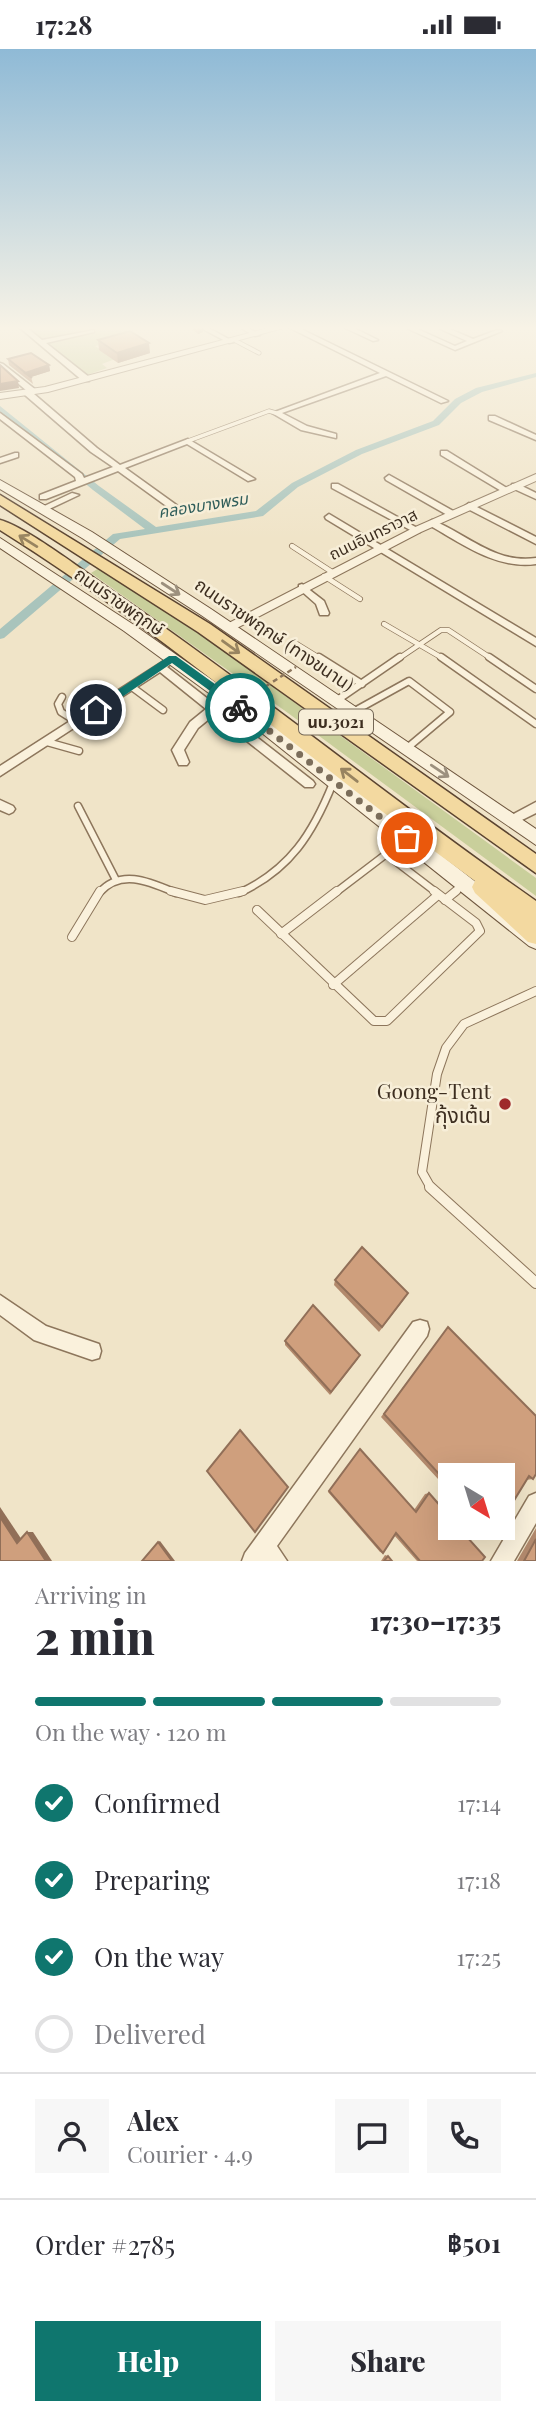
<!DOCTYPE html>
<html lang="en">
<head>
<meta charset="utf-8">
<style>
	body { margin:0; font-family:"Playfair Display","Noto Sans Thai",serif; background:#f7f7f7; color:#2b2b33; height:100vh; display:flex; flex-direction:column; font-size:26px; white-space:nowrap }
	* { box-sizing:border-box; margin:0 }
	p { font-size:23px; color:#7c7c81 }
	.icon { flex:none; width:38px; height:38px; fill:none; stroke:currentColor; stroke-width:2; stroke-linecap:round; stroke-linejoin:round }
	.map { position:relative; height:1512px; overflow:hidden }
	.drawer { display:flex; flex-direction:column; background:#fff; flex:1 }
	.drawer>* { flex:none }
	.needle { width:46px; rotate:142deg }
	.fabs { position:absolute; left:438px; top:1414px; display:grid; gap:14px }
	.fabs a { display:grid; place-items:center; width:77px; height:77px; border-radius:0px; background:#fff; box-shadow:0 7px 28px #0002; font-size:35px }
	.pin { position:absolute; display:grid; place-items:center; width:60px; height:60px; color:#fff; margin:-30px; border:4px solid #fff; border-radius:50%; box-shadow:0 2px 7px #0007 }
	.courier { position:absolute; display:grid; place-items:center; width:70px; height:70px; margin:-35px; border:5px solid #0f766e; border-radius:50%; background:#fff; color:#222; box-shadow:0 2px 9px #0007 }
	.overview em { font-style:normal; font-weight:800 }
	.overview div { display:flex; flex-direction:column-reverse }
	.overview { display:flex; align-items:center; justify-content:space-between; height:119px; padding:0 35px }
	h1 { font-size:46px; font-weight:800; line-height:52px }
	.bar { display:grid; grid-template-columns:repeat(4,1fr); gap:10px 7px; align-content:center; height:84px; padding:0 35px }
	.bar i { height:9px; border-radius:5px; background:#e1e1e2 }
	.bar .on { background:#0f766e }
	.bar p { grid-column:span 4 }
	.line { display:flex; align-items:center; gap:18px; padding:0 35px; border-top:2px solid #e1e1e2 }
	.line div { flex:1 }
	.round { display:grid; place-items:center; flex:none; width:74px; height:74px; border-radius:0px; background:#f7f7f7 }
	ol { padding:0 35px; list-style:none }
	li { display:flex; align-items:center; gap:21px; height:77px }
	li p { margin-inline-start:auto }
	li .icon { padding:7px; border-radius:50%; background:#0f766e; color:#fff; stroke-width:4 }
	li:last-child { color:#7c7c81 }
	li i { width:38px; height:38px; border:4px solid #e1e1e2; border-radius:50% }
	.primary-button { display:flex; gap:14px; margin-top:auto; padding:14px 35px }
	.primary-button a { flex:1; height:80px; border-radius:0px; background:#0f766e; color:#fff; font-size:28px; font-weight:800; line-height:80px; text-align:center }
	.primary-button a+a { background:#f7f7f7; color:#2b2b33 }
	.status { display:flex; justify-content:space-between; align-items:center; height:49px; padding:0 35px; background:#fff; direction:ltr }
	.status svg { height:19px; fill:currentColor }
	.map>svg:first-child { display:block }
	.green { fill:#c9cf9b }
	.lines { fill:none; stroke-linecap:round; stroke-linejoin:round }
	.canal { fill:#a9c4bc; fill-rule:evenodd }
	.service-far4-casing { stroke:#8d765c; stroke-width:5 }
	.service-far3-casing { stroke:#8d765c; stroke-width:6 }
	.service-far2-casing { stroke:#8d765c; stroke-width:9 }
	.service-far1-casing { stroke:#8d765c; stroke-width:10 }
	.service-casing { stroke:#8d765c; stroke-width:12 }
	.minor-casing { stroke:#8d765c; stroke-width:3 }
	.tertiary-casing { stroke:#8d765c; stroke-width:2 }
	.secondary-casing { stroke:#6f573f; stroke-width:2 }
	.primary-casing { stroke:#5b4430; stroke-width:3 }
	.service-far4 { stroke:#faf1dc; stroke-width:3.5 }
	.service-far3 { stroke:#faf1dc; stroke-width:4.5 }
	.service-far2 { stroke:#faf1dc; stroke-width:6 }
	.service-far1 { stroke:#faf1dc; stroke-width:8 }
	.service { stroke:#faf1dc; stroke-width:10 }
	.minor { fill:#faf1dc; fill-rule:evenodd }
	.tertiary { fill:#faf1dc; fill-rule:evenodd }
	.secondary { fill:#faf1dc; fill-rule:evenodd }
	.primary { fill:#f3d9a0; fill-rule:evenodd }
	.path-bridge { stroke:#8d765c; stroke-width:2.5; stroke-dasharray:5 3.5; stroke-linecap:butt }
	.wall { fill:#b2896c }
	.shaded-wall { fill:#916f58 }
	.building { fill:#cf9f7d; stroke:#916f58; stroke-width:2 }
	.oneway { stroke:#988460 }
	.oneway2 { stroke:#9c907e }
	.route { fill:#0f766e }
	.done { stroke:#7c6e5b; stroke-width:7; stroke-dasharray:0 12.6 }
	.poi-dot { fill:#9e2a2b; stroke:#f7eed8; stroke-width:2.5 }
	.labels { text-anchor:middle; stroke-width:5; stroke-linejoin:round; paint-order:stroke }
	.far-water-label { font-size:16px; font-style:italic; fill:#2f5d5a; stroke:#f7eed8 }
	.far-street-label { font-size:16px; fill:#3d2e20; stroke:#f7eed8 }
	.shield { fill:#f7eed8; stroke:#756857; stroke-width:2 }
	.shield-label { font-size:16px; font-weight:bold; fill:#3d2e20 }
	.street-label { font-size:18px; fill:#3d2e20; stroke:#f7eed8 }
	.near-poi-label { font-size:21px; fill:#3d2e20; stroke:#f7eed8; text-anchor:end }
</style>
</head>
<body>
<div class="status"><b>17:28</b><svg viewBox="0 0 49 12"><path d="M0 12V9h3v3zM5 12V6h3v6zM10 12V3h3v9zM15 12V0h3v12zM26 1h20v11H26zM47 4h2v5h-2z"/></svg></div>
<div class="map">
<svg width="536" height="1512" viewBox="0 0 536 1512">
	<rect width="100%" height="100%" fill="#f0e4c8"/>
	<g class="green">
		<path d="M121,278L137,287L95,297L115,310L102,315L107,319L87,326L47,293L97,282L95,279L41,291L29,279Z"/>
		<path d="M99,519L217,597L536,829V847L288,664L91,524Z"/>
	</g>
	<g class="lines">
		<path class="canal" d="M536,324V328L482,343L461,354L439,376L362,405L298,438L263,467L120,490L4,589L0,590V580L113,485L145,480L93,441L0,364V357L99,437L156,478L256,462L292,434L356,401L433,372L455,350L476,339Z"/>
		<g class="service-far4-casing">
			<g id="service-far4">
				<path d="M236,292L259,304"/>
				<path d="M188,392L269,362L276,364"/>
			</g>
		</g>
		<g class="service-far3-casing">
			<g id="service-far3">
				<path d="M292,497L332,523"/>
				<path d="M324,527L360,550"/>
				<path d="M384,575L444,610"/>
				<path d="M295,594L321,610"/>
				<path d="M398,610L441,581H448L492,610"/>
			</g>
		</g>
		<g class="service-far2-casing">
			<g id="service-far2">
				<path d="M319,608L362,635"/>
				<path d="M441,608L536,675"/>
				<path d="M489,608L536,640"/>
				<path d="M132,638L163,661"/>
				<path d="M62,648L58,655L61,663L77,673"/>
				<path d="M336,652L400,608"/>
				<path d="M353,663L409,632L450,663L406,700"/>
				<path d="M47,693L79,702"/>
				<path d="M78,757L116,831"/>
				<path d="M386,805L437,844"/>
				<path d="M99,844C121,819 150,833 176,844"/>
				<path d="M239,844C290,821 313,784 333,734"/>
				<path d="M335,844L406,790"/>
				<path d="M454,844L462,837"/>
			</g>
		</g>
		<g class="service-far1-casing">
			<g id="service-far1">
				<path d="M171,842L205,851L243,842"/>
				<path d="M445,851L456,842"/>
				<path d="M257,861L374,972H387L480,882L476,874L434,842"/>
				<path d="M281,885L337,842"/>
				<path d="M72,888L100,842"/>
				<path d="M333,936L438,846"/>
				<path d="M431,1139L422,1123L437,1025L446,999L464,975L536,942"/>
			</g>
		</g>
		<g class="service-casing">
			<path id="service" d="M430,1138L536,1234"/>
		</g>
		<g class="minor-casing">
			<g id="minor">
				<path d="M19,278H26L42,291L94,281V283L46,294L89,328V332H83Z"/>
				<path d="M199,278H207L234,293L229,294Z"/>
				<path d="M239,278H247L260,286L255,287Z"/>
				<path d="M288,278H297L448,352L441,354L386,327L282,364L307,377L336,385V389L301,381L272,364L380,324Z"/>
				<path d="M343,278H352L378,291L373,292Z"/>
				<path d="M404,278H413L455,297L467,292L436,278H445L473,290L497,281L502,282L455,301Z"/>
				<path d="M0,314L3,315L36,341L37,343L34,345L97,399L120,416L188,390L255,430L248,432L187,395L125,419L182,460V464H176L118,422L46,450H40V446L76,432L75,428L0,370V364L82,425L84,429L113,418L91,403L25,346L24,344L27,342L0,319Z"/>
				<path d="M489,367H495L536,386V391L489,371Z"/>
				<path d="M441,402H447L510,441L503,443L441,406Z"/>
				<path d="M15,404H18V408L0,414V409Z"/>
				<path d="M389,426L455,463L456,465L449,467L386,431L385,429Z"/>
				<path d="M332,435H338L421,481L420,483H414L332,439Z"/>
				<path d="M512,435H518L536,444V450L512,439Z"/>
				<path d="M72,444L79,446L45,462L38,460Z"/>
				<path d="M469,454L536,488V495L466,459L465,457Z"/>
				<path d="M329,465L536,589V597L326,470L325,468Z"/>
				<path d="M432,471C467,485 495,515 536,509V515C497,521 461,494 429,476L428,474Z"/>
				<path d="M302,535L324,552L329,564L328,566H320L316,555L299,540V536Z"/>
				<path d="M173,606L178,609L167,618L313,732L315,735L313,738H305L214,666L198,679L184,701L189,713L187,716H179L172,701L190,673L206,660L160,623L0,727V717Z"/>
				<path d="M0,751L13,757L15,760L13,763L9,765L0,761Z"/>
				<path d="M536,753V764L516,774H508L506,771L508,768Z"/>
				<path d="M0,1246L46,1277L99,1295L101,1302L99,1309L92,1311L34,1291L0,1266Z"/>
				<path d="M420,1271L427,1273L429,1280L427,1287L277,1497L287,1512H242L245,1504L413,1273Z"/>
				<path d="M536,1444V1474L514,1512H491L529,1447Z"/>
			</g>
		</g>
		<g class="tertiary-casing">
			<g id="tertiary">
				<path d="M272,278H287L48,343L0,350V344L45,338Z"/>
				<path d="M536,425V432L421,483L233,581L228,582L221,578L413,479Z"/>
			</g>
		</g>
		<g class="secondary-casing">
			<g id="secondary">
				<path d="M0,431L92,483L211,560L536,780V796L201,566L82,489L0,440Z"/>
				<path d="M0,489L134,576L255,661L536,880V900L529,897L243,669L124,582L0,499Z"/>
			</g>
		</g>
		<g class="primary-casing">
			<g id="primary">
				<path d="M0,446L210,575L536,805V824L198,583L0,456Z"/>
				<path d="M0,471C29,479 93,529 121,548C262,645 395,754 536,852V895L528,893L475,844L472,838L475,832C315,716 168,586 0,481Z"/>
			</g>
		</g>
		<use href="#service-far4" class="service-far4"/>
		<use href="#service-far3" class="service-far3"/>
		<use href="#service-far2" class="service-far2"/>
		<use href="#service-far1" class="service-far1"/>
		<use href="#service" class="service"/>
		<use href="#minor" class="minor"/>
		<use href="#tertiary" class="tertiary"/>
		<use href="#secondary" class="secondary"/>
		<use href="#primary" class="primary"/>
		<path class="path-bridge" d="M230,660L296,618"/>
	</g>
	<g class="wall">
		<path d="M189,278H203V283L198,285Z"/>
		<path d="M98,291L150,304L118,314L99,301Z"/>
		<path d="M8,310L49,316L50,322L31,328L33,335L9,316Z"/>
		<path d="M335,1231L405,1249L379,1283L334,1236Z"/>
		<path d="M448,1278L533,1430L526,1431L450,1426V1443L381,1368Z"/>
		<path d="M285,1292L358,1310L330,1346L285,1296Z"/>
		<path d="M360,1400L414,1461L425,1445L429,1444L482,1512H417L394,1486L383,1504L380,1503L328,1443Z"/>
		<path d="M483,1479H497L494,1485H488Z"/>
		<path d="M536,1479V1512H517Z"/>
		<path d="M385,1506L388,1507L392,1512H381Z"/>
	</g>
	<g class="shaded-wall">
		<path d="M198,278H203V283L198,285Z"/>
		<path d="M149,294L150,304L118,314L117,304Z"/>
		<path d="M49,316L50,322L31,328L25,324Z"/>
		<path d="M18,332L19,339L0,342V335Z"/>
		<path d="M0,1458L24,1494H17L0,1468Z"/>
		<path d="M27,1483H33L52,1512H46Z"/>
		<path d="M160,1492L175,1512H172L158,1493Z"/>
	</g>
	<g class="building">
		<path d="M130,282L149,294L117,304L98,291Z"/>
		<path d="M31,304L49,316L25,324L32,329L8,310Z"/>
		<path d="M0,316L18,332L0,335Z"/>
		<path d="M362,1198L408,1244L382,1278L335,1231Z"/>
		<path d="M313,1256L360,1306L331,1343L285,1292Z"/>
		<path d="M448,1278L536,1367V1425L533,1430L529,1427L502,1471V1426H450V1437L384,1365Z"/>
		<path d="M240,1381L288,1438L255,1483L207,1422Z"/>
		<path d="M360,1400L416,1463L429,1444L450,1468V1479H459L485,1508L482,1512H420L396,1484L383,1504L329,1442Z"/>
		<path d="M0,1468L17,1494L27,1483L46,1512H0Z"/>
		<path d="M488,1479H497L494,1485Z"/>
		<path d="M536,1490V1512H524Z"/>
		<path d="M158,1493L172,1512H142Z"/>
		<path d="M388,1507L392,1512H384Z"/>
	</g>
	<defs><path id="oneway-shaft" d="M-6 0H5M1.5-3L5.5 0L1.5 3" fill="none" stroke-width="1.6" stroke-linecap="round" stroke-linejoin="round" transform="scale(1.75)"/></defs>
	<g class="oneway">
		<use href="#oneway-shaft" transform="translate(28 492) rotate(-148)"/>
		<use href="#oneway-shaft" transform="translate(231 598) rotate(36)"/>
		<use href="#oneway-shaft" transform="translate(349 726) rotate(-142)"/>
	</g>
	<g class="oneway2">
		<use href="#oneway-shaft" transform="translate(171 540) rotate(33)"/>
		<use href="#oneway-shaft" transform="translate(440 722) rotate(34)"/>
	</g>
	<linearGradient id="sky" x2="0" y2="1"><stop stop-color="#8fbad6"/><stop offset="0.57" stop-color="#f8f3e6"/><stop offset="1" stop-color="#f8f3e6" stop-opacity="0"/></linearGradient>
	<rect width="536" height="490" fill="url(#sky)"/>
	<path class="route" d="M169,607H176L244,656V661H236L172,614L100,663H92V658Z"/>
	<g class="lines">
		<path class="done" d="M240,659L407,789"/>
	</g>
	<circle class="poi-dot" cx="505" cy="1055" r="7"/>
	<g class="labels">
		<g class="far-water-label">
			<text transform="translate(203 456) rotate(-9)" y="6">คลองบางพรม</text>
		</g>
		<g class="far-street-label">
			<text transform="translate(373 485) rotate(-26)" y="6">ถนนอินทราวาส</text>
		</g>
		<rect class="shield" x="299" y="660.5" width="74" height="25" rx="5"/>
		<g class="shield-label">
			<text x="336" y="679">นบ.3021</text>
		</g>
		<g class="street-label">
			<text transform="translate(119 553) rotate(35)" y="6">ถนนราชพฤกษ์</text>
			<text transform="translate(274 586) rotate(34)" y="6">ถนนราชพฤกษ์ (ทางขนาน)</text>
		</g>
		<g class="near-poi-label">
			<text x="491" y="1050">Goong-Tent<tspan x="491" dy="24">กุ้งเต้น</tspan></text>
		</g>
	</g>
</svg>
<div class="fabs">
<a><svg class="needle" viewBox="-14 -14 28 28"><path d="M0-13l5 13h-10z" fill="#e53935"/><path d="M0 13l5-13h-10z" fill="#7c7c81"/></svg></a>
</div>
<div class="pin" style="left:407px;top:789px;background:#ea580c"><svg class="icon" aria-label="bag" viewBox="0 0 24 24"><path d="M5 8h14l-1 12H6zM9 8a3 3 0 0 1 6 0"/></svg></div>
<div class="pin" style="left:96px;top:661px;background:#1f2937"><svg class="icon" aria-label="home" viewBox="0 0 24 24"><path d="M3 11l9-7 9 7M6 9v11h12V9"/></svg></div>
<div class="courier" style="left:240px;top:659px"><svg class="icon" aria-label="bike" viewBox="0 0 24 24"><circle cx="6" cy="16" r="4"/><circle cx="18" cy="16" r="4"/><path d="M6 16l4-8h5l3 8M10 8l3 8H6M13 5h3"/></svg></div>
</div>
<section class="drawer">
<div class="overview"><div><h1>2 min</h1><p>Arriving in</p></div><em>17:30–17:35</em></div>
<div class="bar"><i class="on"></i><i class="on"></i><i class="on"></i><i></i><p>On the way · 120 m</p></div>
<ol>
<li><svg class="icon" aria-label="check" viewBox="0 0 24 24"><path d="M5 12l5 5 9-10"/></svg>Confirmed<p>17:14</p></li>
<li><svg class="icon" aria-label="check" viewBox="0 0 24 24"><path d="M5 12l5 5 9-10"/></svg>Preparing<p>17:18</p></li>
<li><svg class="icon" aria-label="check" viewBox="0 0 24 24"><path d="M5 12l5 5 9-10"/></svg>On the way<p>17:25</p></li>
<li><i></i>Delivered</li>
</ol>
<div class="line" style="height:126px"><a class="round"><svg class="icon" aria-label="person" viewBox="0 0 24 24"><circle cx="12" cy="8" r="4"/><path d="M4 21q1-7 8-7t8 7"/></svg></a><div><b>Alex</b><p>Courier · 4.9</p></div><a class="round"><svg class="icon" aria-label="chat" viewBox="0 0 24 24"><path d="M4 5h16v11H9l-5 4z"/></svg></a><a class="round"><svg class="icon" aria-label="phone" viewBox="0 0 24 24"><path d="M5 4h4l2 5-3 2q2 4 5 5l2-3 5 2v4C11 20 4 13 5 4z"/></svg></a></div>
<div class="line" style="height:91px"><div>Order #2785</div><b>฿501</b></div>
<div class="primary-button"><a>Help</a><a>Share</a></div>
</section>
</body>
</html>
